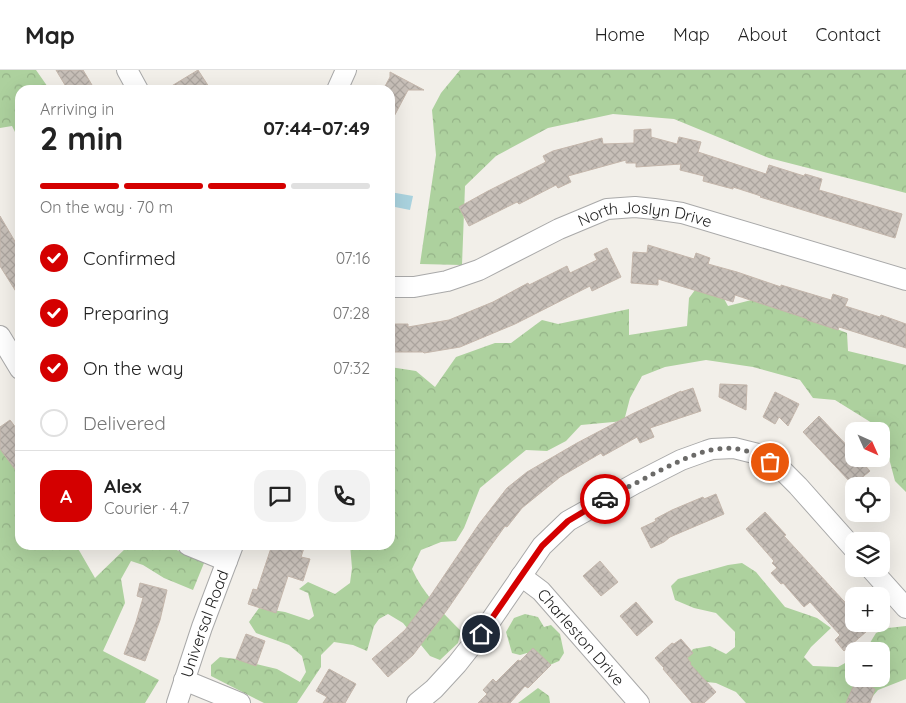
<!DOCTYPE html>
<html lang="en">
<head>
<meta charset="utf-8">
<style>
	body { margin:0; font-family:Quicksand,sans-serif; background:#f2f2f2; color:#222; height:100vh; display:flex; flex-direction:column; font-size:19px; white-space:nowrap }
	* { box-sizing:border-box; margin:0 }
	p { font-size:16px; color:#767676 }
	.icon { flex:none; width:28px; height:28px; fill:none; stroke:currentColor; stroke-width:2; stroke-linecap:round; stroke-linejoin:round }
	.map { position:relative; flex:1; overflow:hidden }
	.side { position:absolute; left:15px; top:15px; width:380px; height:465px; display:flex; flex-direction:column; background:#fff; border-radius:15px; box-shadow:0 5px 20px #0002 }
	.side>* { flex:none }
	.needle { width:32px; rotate:135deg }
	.controls { position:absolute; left:845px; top:352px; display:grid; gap:10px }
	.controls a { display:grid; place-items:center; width:45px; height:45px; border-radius:10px; background:#fff; box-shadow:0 5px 20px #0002; font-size:25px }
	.pin { position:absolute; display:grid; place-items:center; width:42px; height:42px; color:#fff; margin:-21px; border:2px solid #fff; border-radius:50%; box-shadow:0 1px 5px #0007 }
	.courier { position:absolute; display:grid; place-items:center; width:50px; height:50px; margin:-25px; border:4px solid #d40000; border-radius:50%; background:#fff; color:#222; box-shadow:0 1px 6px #0007 }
	.overview em { font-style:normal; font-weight:700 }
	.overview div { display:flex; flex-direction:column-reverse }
	.overview { display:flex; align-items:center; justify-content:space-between; height:85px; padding:0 25px }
	h1 { font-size:32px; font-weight:700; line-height:38px }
	.bar { display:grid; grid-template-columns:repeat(4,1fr); gap:8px 5px; align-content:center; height:60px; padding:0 25px }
	.bar i { height:6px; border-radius:4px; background:#e0e0e0 }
	.bar .selected { background:#d40000 }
	.bar p { grid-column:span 4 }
	.line { display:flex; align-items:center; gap:12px; padding:0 25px; border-top:1px solid #e0e0e0 }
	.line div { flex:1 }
	.round { display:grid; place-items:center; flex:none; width:52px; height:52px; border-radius:15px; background:#f2f2f2 }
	ol { padding:0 25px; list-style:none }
	li { display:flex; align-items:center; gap:15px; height:55px }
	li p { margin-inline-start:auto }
	li .icon { padding:5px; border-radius:50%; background:#d40000; color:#fff; stroke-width:4 }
	li:last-child { color:#767676 }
	li i { width:28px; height:28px; border:2px solid #e0e0e0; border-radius:50% }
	header { display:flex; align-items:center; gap:30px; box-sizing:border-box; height:70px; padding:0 25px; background:#fff; border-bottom:1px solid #e0e0e0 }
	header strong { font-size:24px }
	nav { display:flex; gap:28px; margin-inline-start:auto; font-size:18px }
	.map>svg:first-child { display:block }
	.forest { fill:url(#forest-crowns) }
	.water { fill:#aad3df }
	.building { fill:url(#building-cross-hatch); stroke:#c4b6ab }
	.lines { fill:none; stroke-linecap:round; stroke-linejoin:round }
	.minor-casing { stroke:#a9a9a9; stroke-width:22 }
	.minor { stroke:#fff; stroke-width:20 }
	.done { stroke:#6b6a68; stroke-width:5; stroke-dasharray:0 9 }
	.route { stroke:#d40000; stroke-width:6 }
	.labels { text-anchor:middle; stroke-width:4; stroke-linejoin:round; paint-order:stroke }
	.street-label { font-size:16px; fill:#222; stroke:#fff }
</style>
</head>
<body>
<header>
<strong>Map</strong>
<nav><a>Home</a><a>Map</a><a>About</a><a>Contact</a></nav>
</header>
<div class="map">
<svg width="906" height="633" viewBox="0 0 906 633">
	<defs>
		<pattern id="forest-crowns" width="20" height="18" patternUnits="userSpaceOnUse" patternTransform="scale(1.25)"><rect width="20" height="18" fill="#add19e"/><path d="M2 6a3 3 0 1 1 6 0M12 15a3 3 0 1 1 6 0" fill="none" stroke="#95b388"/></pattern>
		<pattern id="building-cross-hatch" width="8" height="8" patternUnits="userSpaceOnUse" patternTransform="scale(1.25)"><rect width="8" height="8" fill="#c7bfb8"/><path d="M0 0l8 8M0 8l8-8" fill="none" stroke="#aba49e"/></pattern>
	</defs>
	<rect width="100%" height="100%" fill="#f2efe9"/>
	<g class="forest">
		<path d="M0,0H36L50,20H20V72L12,56L0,58Z"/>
		<path d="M460,0H906V123L769,88L674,49L613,44L548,58L496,86L465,116L462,195L420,194L436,85L432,40L441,23Z"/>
		<path d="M698,216H717L728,236L759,228L847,263L848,281L906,295V422L895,411L886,377L881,369V361H877L872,353L835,330L813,328L800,310L753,297L706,290L665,297L642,306L630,328L624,351L581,355L566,371L547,381L526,380L480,418L464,458L456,471L441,472L421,480L412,499C423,524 442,542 461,561L458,573L440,590L430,586L403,553L388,544L379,549L374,556L367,581L353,575L334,572L321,585V597L297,633H264L211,606V595L220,587L236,589L277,599L300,612L306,602L302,586L289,575L256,563L249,552L259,538L285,542L309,550L314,546L308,523L299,519L308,512L335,524L350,513L352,498L350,475H390V297L416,301L435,317L456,287L495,273H511L542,250L558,254L629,239V265L687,256L689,228Z"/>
		<path d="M0,356L20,382V475H76L95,508L129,475H166L204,493L193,520L164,508L143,495L131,491L121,509L125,533L103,581L159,610L145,633H0Z"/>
		<path d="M742,493L756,502L785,537L817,548L831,558L811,577L804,587L813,596L838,597L854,588V609H881V581H865L876,563L888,558L906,556V609L878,620L867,633H746L736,622L716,613L689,610L681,596L693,579L710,576L726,584L735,577V562L716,543L694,538L675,530L671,516L678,509L728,495Z"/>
		<path d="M525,544L538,547L544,557L551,555L560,564L564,583L559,591L543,598L527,583L520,585L512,583L506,562L514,548Z"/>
		<path d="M538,618L549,626L550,633H518Z"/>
	</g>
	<path class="water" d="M390,122L413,126L410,140L390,136Z"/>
	<g class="building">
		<path d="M56,0H83L95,20H68Z"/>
		<path d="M198,0L211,20H165Z"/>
		<path d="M390,2L424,20H408L390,54V20H383L390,7Z"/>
		<path d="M651,59V67L677,74L679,67L701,72L698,82L766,104L769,95L804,106L805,104L822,109L819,120L902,144L895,168L760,127L761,126L733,117V119L703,111L704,106L680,100L681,94L636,97V93H626V90L568,106L571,112L558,118L556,115L519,134L517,132L469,156L459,137L488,121L546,92L543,86L553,81L602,68L603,74L634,73V60Z"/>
		<path d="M0,146L20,180V228L0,196Z"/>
		<path d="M648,175L694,189L696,183L710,188L708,194L737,202L781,217V215L831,230L833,224L848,229L845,236L880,247L881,245L906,254V278L839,257L838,260L807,250L808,249L735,225L733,232L658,209V215L631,213L633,182L647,183Z"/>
		<path d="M607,178L621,207L592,221L590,216L515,254L460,277L424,283L423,282H390V254H408V257L449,250L493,232L528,213L529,215L567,196L570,203L597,190L594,184Z"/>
		<path d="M720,314L747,315L746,340L719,327Z"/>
		<path d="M693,318L701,341L650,358L654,367L640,373L637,367L603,386L601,383L560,407L522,438L507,457L505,456L488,480L447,540L413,585L388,607L372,589L405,560L431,525L479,454L507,418L527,402L577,373L632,344L681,321V322Z"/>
		<path d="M775,322L799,334L788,356L779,347L775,354L763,347Z"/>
		<path d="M819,346L854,383V389H859L870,401L853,415L803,362Z"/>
		<path d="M10,350L20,363V406L0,379V357Z"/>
		<path d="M716,424L724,444L670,467L664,472L651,478L641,458L656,451L655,449L672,440L703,427L704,429Z"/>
		<path d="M765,442L786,465L784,466L854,542V554H861L867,561L844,581L835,570L840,565L810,532L804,537L783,513L781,514L771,503L777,498L772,493L774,491L746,459Z"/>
		<path d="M272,475H305L301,487L310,489L303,511L288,506L276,543L248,534L253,519L257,520Z"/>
		<path d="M600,491L618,512L601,526L583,506Z"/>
		<path d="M140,513L167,520L160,550L145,591L124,584L136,552L143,528L137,526Z"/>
		<path d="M636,532L653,552L637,566L620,546Z"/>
		<path d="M246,564L265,571L256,596L236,589Z"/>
		<path d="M681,569L693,583L687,588L691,593L690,594L716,622L704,633H692L663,599L664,598L655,588L672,573L674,574Z"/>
		<path d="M533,578L551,595L528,618L525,616L510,633H478L487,624L483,620L493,609L496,612L518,590L520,591Z"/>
		<path d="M329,599L356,614L345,633H323L327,627L316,621Z"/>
		<path d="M856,610L875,619L870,633H846Z"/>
	</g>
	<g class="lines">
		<g class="minor-casing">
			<g id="minor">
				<path d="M127,0L138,20"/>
				<path d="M337,20L346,0"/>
				<path id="s1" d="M390,217H414L447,211L479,200L559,159L607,139L635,137L654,139L682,143L906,210"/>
				<path d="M0,266L20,299"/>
				<path d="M188,475L227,491"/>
				<path d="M871,499L906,538"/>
				<path id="s2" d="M521,506L541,521L639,633"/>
				<path d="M184,610L240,633"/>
				<path id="s3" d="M177,633L202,557L233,475"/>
				<path d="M417,633L434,619L457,594L487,556L542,476L568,451L636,413L681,390L706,381L712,379L734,378L758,384L780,398L798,416L854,479"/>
			</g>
		</g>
		<use href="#minor" class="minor"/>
	</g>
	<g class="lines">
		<path class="done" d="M605,429C622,420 640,411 657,402C696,383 729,365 770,392"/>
		<path class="route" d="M481,564L542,476L568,451L605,429"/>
	</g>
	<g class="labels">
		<g class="street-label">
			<text dy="6" stroke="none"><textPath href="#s1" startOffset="271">North Joslyn Drive</textPath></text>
			<text dy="6" stroke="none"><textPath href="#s3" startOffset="84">Universal Road</textPath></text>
			<text dy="6" stroke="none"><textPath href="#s2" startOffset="86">Charleston Drive</textPath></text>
		</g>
	</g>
</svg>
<div class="controls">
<a><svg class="needle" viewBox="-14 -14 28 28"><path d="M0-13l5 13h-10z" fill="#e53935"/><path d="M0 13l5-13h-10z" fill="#767676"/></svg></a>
<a><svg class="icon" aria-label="locate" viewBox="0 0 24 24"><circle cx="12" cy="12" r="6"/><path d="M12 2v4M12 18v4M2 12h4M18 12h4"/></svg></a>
<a><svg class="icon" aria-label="layers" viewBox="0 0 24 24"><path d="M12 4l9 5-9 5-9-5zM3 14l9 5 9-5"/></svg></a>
<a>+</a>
<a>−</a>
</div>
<div class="pin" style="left:770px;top:392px;background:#ea580c"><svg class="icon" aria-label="bag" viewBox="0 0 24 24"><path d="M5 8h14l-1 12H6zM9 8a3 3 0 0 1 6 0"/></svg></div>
<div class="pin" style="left:481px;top:564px;background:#1f2937"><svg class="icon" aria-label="home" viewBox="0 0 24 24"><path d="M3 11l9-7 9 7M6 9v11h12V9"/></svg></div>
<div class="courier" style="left:605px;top:429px"><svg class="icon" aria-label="car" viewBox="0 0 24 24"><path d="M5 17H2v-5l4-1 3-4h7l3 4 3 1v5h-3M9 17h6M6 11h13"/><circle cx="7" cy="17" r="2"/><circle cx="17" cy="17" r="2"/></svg></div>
<section class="side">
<div class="overview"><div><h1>2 min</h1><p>Arriving in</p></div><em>07:44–07:49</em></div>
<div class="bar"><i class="selected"></i><i class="selected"></i><i class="selected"></i><i></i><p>On the way · 70 m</p></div>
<ol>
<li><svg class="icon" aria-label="check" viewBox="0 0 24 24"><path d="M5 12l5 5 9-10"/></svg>Confirmed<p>07:16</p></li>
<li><svg class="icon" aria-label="check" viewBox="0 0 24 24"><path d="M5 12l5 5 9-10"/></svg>Preparing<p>07:28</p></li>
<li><svg class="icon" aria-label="check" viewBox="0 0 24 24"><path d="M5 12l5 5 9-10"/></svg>On the way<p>07:32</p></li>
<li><i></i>Delivered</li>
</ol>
<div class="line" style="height:90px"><b class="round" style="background:#d40000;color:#fff">A</b><div><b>Alex</b><p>Courier · 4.7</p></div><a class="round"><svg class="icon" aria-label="chat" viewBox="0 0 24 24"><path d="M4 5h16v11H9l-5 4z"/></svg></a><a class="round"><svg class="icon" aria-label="phone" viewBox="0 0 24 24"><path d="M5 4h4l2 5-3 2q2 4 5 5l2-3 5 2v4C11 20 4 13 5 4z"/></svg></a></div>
</section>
</div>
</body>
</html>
